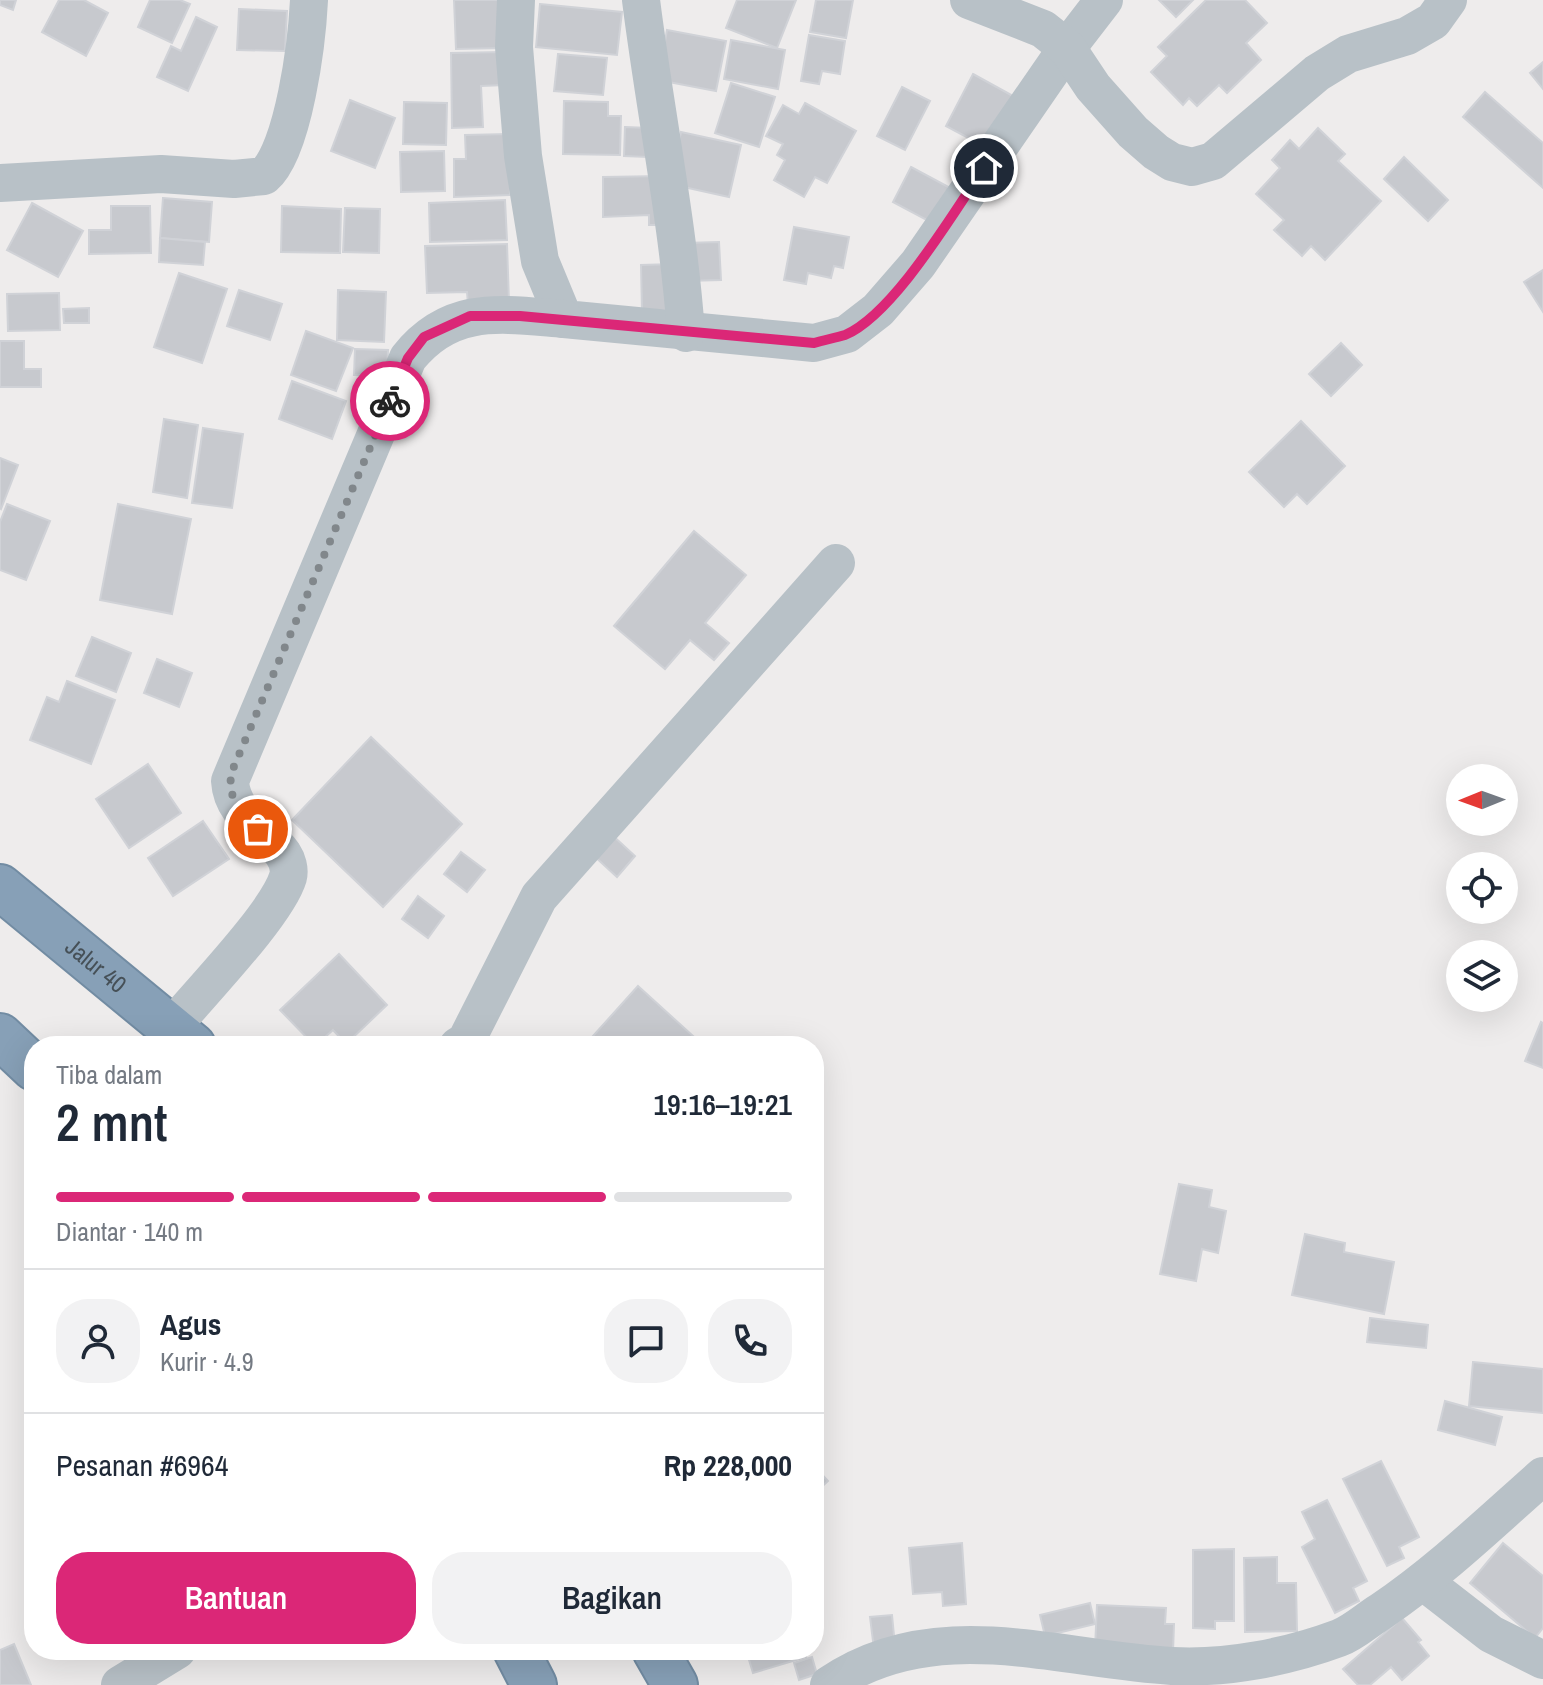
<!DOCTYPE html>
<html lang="id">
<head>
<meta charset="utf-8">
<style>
	body { margin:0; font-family:"Archivo Narrow",sans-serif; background:#f2f2f3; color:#1f2937; height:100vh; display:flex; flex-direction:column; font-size:30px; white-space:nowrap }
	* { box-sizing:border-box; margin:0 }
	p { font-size:26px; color:#747a83 }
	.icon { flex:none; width:44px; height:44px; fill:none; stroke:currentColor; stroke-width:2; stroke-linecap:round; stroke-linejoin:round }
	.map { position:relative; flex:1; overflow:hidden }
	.drawer { position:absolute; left:24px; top:1036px; width:800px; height:624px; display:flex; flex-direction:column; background:#fff; border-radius:32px; box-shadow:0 8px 32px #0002 }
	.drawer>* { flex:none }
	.needle { width:52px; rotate:269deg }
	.tools { position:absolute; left:1446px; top:764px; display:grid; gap:16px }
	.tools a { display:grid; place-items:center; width:72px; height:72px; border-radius:50%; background:#fff; box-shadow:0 8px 32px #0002; font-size:40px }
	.pin { position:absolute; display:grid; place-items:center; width:68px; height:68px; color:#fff; margin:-34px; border:4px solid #fff; border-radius:50%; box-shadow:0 2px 8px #0007 }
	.courier { position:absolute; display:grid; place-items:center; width:80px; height:80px; margin:-40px; border:6px solid #db2777; border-radius:50%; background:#fff; color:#222; box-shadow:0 2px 10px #0007 }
	.summary em { font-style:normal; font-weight:600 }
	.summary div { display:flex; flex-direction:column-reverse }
	.summary { display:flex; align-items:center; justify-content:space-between; height:136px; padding:0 32px }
	h1 { font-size:52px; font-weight:600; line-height:60px }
	.bar { display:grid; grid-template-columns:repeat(4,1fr); gap:12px 8px; align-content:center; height:96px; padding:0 32px }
	.bar i { height:10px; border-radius:6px; background:#e0e1e3 }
	.bar .active { background:#db2777 }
	.bar p { grid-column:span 4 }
	.line { display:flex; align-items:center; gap:20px; padding:0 32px; border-top:2px solid #e0e1e3 }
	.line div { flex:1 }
	.round { display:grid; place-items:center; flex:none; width:84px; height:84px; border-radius:32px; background:#f2f2f3 }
	.primary-button { display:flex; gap:16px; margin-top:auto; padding:16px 32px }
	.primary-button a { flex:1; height:92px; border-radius:32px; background:#db2777; color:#fff; font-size:32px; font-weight:600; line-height:92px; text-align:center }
	.primary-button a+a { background:#f2f2f3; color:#1f2937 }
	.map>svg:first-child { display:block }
	.building { fill:#c7c9ce; stroke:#d0d2d7; stroke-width:2 }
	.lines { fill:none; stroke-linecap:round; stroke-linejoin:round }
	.highway-casing { stroke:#728ca3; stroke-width:48 }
	.minor { stroke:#b8c1c7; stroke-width:38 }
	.highway { stroke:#87a0b7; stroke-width:44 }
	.done { stroke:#81878b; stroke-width:8; stroke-dasharray:0 14.4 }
	.route { stroke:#db2777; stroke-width:10 }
	.labels { text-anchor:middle; stroke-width:8; stroke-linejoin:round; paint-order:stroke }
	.street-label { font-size:24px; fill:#465057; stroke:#fff }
</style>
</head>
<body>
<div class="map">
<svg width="1543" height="1685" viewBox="0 0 1543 1685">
	<rect width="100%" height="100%" fill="#eeecec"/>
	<g class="building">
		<path d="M0,0H16L13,10L0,5Z"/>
		<path d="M59,0H84L108,13L86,56L42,32Z"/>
		<path d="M150,0H180L190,4L172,43L138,27Z"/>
		<path d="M454,0H502L503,48L456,49Z"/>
		<path d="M737,0H796L777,48L726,28Z"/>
		<path d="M816,0H853L846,38L810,32Z"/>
		<path d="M1159,0H1193L1176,17Z"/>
		<path d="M1206,0H1245L1267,23L1246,43L1261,60L1227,93L1219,85L1197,106L1189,98L1183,105L1151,72L1167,56L1158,47Z"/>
		<path d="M540,4L622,12L617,55L536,47Z"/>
		<path d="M239,9L287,11L285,51L237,50Z"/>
		<path d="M196,17L217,27L188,91L157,77L171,46L181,51Z"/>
		<path d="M667,30L726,41L716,91L658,80Z"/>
		<path d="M809,35L845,41L840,74L822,71L819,84L801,81Z"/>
		<path d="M731,40L785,50L778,89L724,79Z"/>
		<path d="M503,52L504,85L481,86L483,127L452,128L451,53Z"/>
		<path d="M558,54L607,58L603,95L554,91Z"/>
		<path d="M1543,62V89L1530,73Z"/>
		<path d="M973,74L1013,96L985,147L946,126Z"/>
		<path d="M731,83L775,97L759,147L715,133Z"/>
		<path d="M902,87L930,101L905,150L877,136Z"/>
		<path d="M1485,92L1543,143V188L1463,117Z"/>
		<path d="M350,100L395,118L375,168L331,151Z"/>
		<path d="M564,101L608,102V116H621L620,155L563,154Z"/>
		<path d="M404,102L447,103L446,145L403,144Z"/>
		<path d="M805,103L856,131L827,183L815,177L804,197L774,180L785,160L777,155L783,144L766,136L783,105L799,114Z"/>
		<path d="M625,127L649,128L648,157L624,156Z"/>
		<path d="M1318,128L1345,154L1338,161L1381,201L1325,260L1311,246L1302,256L1274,230L1284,220L1256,194L1280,168L1272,160L1290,140L1299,149Z"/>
		<path d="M681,132L741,145L729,197L670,184Z"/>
		<path d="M509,134L510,195L454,197V159H466L465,135Z"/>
		<path d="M444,151L445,191L401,192L400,152Z"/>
		<path d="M1404,157L1448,200L1428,221L1384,179Z"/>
		<path d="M911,167L954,190L936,225L893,202Z"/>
		<path d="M663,176L665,225H649V215L603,217V177Z"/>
		<path d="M163,198L212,202L209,242L160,238Z"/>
		<path d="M505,200L507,240L430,242L429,203Z"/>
		<path d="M32,203L83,231L58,277L7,250Z"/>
		<path d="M111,206H150L151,253L89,254V230H111Z"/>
		<path d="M282,206L341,209L340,253L281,252Z"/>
		<path d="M345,208L380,209L379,253L343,252Z"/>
		<path d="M794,227L849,237L843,268L834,266L831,278L808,273L806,284L784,280Z"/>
		<path d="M160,238L205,242L203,265L159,262Z"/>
		<path d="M719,242L721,280L686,281L684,243Z"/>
		<path d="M507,244L509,302L468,304L467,292L427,293L425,246Z"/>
		<path d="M674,264L675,310L642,312L641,265Z"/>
		<path d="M1543,270V312L1524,282Z"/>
		<path d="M179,273L227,289L202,363L154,347Z"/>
		<path d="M239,290L282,304L270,340L227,326Z"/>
		<path d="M338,290L386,292L384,342L337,340Z"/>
		<path d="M59,293L60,330L8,331L7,294Z"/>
		<path d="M89,308V323H64L63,309Z"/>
		<path d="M306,331L353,348L336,391L291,375Z"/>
		<path d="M0,341H24V369H41V387H0Z"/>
		<path d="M1341,343L1362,365L1331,396L1309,374Z"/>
		<path d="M355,349L388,350L387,376L354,375Z"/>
		<path d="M292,381L346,401L332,439L279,419Z"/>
		<path d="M164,419L198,425L187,498L153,492Z"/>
		<path d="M1301,421L1345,466L1307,504L1297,494L1284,507L1249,472Z"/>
		<path d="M203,428L243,434L232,508L192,503Z"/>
		<path d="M0,458L18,465L1,509L0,508Z"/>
		<path d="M7,504L50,521L26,580L0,570V522Z"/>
		<path d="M118,504L191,519L172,614L100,600Z"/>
		<path d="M694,531L746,575L705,623L729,643L714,660L690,640L665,669L614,626Z"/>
		<path d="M92,637L131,653L116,692L76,676Z"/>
		<path d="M157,659L192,673L179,707L144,693Z"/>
		<path d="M67,681L115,700L91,764L30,740L47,697L59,702Z"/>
		<path d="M371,737L462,824L383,907L292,820Z"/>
		<path d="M148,764L181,813L129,848L96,799Z"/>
		<path d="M203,821L229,859L173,896L148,858Z"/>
		<path d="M611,834L635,856L617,877L593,855Z"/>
		<path d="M461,852L485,870L467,892L444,874Z"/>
		<path d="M418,896L444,916L428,938L402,919Z"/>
		<path d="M339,954L387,1005L346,1044L333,1030L315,1046L280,1010Z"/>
		<path d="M638,986L704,1046H584Z"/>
		<path d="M1541,1022L1543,1023V1068L1525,1061Z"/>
		<path d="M1179,1184L1212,1190L1209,1207L1226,1211L1218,1253L1202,1249L1196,1281L1160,1274Z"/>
		<path d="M1305,1234L1345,1243L1344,1252L1394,1262L1384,1314L1292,1295Z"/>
		<path d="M1370,1318L1428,1325L1426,1348L1367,1342Z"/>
		<path d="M1473,1362L1543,1369V1413L1469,1406Z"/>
		<path d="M1445,1401L1502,1417L1495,1445L1438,1430Z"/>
		<path d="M1381,1461L1419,1537L1399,1547L1404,1558L1387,1566L1343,1479Z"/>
		<path d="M814,1466L828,1481L814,1494Z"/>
		<path d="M1327,1500L1367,1581L1353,1588L1359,1601L1335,1613L1302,1547L1315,1539L1302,1512Z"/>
		<path d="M814,1521L819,1549H814Z"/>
		<path d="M962,1543L966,1604L943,1606L942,1592L913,1594L909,1548Z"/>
		<path d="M1503,1543L1543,1576V1628L1535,1638L1470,1583Z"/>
		<path d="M1234,1549V1621H1215V1629L1193,1628V1550Z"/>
		<path d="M1277,1557V1583H1296L1297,1631L1245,1632L1244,1558Z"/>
		<path d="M1090,1603L1095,1624L1045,1636L1040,1615Z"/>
		<path d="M1097,1605L1166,1608L1165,1624H1174L1173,1652L1095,1648Z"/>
		<path d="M892,1615L895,1646L874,1649L870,1617Z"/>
		<path d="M1402,1618L1421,1640L1418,1642L1429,1656L1402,1680L1391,1667L1370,1685H1358L1343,1669Z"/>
		<path d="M14,1644L31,1685H0V1650Z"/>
		<path d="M746,1650H804L806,1657L753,1673Z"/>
		<path d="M812,1657L817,1674L799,1680L794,1663Z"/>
	</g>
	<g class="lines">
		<g class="highway-casing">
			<g id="highway">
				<path id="s1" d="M0,887L193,1046"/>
				<path d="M0,1036L34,1068"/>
				<path d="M516,1650L534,1685"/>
				<path d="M655,1650L675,1685"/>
			</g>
		</g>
		<g class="minor">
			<path d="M516,0L514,47L523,156L540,261L564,319L814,343L847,334L878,310L918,264L1067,48L1104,0"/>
			<path d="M641,0C655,112 678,221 686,333"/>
			<path d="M969,0L1043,29L1067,48L1093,87L1133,132L1156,152L1172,162L1192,167L1213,161L1317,73L1348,54L1407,36L1433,21L1448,0"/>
			<path d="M0,183L161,174L234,179L264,176C294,150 307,41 309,0"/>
			<path d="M171,1028C199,994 277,914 288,877C290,869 287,860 283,854C265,828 232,816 230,781L408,358C451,304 502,314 564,319"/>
			<path d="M458,1046L466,1041L539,897L836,563"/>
			<path d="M1424,1582L1491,1634L1543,1660"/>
			<path d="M120,1685L177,1650"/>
			<path d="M829,1685C934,1613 1056,1659 1172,1666C1227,1669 1288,1657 1339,1638C1353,1633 1367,1620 1380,1612C1439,1572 1490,1523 1543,1476"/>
		</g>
		<use href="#highway" class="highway"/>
	</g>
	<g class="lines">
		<path class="done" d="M258,829C240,812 226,797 232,771L390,401"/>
		<path class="route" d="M390,401L408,358L424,337L470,316H520L814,343C824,340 835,338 845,335C894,314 953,213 984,168"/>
	</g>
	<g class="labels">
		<g class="street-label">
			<text dy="8" stroke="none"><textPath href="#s1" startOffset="124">Jalur 40</textPath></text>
		</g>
	</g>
</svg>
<div class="tools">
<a><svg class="needle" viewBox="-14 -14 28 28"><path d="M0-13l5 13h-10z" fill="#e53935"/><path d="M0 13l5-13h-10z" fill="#747a83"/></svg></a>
<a><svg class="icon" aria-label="locate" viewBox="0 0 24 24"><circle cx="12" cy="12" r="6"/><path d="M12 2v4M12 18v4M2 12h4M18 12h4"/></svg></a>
<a><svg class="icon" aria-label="layers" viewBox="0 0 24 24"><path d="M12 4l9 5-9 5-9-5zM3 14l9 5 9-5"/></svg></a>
</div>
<div class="pin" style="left:258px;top:829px;background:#ea580c"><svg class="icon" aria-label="bag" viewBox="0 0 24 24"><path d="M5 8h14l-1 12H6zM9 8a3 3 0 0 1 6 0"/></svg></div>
<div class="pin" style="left:984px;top:168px;background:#1f2937"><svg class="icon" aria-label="home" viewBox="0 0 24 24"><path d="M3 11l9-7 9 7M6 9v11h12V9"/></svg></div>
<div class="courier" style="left:390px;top:401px"><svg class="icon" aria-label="bike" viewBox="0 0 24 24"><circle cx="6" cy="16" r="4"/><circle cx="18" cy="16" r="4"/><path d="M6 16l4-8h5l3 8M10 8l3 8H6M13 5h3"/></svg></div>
<section class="drawer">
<div class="summary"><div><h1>2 mnt</h1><p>Tiba dalam</p></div><em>19:16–19:21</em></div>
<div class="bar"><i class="active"></i><i class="active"></i><i class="active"></i><i></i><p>Diantar · 140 m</p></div>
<div class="line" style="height:144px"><a class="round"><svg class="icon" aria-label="person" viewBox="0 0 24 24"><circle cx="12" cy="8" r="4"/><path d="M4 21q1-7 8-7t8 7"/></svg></a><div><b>Agus</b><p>Kurir · 4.9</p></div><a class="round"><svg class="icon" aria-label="chat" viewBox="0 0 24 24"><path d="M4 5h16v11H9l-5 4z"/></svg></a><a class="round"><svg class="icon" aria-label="phone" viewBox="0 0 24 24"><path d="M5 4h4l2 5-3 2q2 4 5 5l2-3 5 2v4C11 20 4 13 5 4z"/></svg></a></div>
<div class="line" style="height:104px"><div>Pesanan #6964</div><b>Rp 228,000</b></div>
<div class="primary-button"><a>Bantuan</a><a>Bagikan</a></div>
</section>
</div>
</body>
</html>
